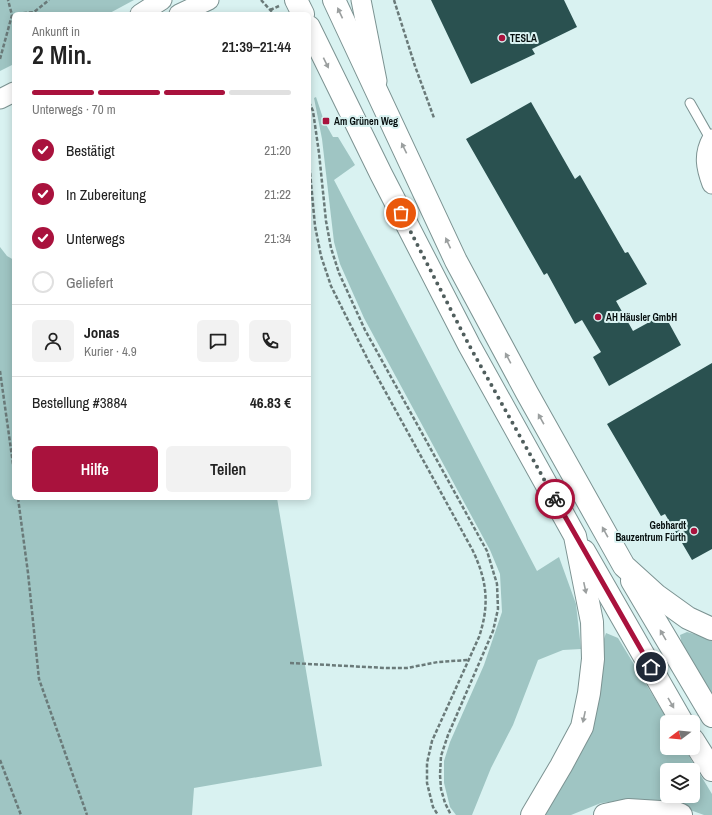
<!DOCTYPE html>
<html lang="de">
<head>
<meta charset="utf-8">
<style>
	body { margin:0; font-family:"Archivo Narrow",sans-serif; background:#f2f2f2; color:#222; height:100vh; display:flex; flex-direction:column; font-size:15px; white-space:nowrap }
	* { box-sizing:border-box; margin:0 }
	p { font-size:13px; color:#767676 }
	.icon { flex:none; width:22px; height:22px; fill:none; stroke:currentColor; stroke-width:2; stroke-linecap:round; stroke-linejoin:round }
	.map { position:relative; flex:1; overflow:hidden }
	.sheet { position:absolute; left:12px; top:12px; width:299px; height:488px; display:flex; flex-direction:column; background:#fff; border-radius:6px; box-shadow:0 2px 10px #0003 }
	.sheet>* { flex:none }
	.needle { width:26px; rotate:254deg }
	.fabs { position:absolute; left:660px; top:715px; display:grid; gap:8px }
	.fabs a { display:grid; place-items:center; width:40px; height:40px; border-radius:6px; background:#fff; box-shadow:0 2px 10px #0003; font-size:20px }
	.pin { position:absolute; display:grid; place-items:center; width:34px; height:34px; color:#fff; margin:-17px; border:2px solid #fff; border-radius:50%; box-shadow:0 1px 4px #0007 }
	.courier { position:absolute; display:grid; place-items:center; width:40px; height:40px; margin:-20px; border:3px solid #a9123d; border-radius:50%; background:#fff; color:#222; box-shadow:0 1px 5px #0007 }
	.head em { font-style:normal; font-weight:600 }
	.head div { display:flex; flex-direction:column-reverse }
	.head { display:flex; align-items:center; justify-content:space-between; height:68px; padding:0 20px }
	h1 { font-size:26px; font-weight:600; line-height:30px }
	.bar { display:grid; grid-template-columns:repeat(4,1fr); gap:6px 4px; align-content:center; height:48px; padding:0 20px }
	.bar i { height:5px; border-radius:3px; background:#e0e0e0 }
	.bar .active { background:#a9123d }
	.bar p { grid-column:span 4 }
	.line { display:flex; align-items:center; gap:10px; padding:0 20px; border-top:1px solid #e0e0e0 }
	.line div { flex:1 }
	.round { display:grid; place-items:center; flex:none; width:42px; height:42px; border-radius:6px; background:#f2f2f2 }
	ol { padding:0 20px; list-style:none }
	li { display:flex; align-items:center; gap:12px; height:44px }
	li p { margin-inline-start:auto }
	li .icon { padding:4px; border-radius:50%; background:#a9123d; color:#fff; stroke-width:4 }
	li:last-child { color:#767676 }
	li i { width:22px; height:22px; border:2px solid #e0e0e0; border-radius:50% }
	.action { display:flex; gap:8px; margin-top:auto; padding:8px 20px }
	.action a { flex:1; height:46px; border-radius:6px; background:#a9123d; color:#fff; font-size:16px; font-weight:600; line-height:46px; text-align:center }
	.action a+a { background:#f2f2f2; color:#222 }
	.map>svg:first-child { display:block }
	.green { fill:#9fc5c3; fill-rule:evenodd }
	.building { fill:#2a5150 }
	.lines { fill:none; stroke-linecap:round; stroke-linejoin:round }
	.service-casing { stroke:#7c9392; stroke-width:11 }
	.minor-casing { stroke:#7c9392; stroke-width:21 }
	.primary-casing { stroke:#7c9392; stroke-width:24 }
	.path { stroke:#6a7a79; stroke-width:2.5; stroke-dasharray:4 2; stroke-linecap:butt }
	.service { stroke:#fff; stroke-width:9 }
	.minor { stroke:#fff; stroke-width:19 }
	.primary { stroke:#fff; stroke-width:22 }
	.oneway { fill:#9b9f9f }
	.done { stroke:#505e5d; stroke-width:4; stroke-dasharray:0 7.2 }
	.route { stroke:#a9123d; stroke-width:5 }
	.poi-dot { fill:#a9123d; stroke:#d9f2f1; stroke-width:1.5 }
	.labels { text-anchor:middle; stroke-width:4; stroke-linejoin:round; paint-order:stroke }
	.poi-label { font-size:10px; font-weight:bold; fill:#060e0e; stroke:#d9f2f1; text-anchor:start }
</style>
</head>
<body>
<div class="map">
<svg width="712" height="815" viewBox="0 0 712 815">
	<rect width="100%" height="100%" fill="#d9f2f1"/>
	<g class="green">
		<path d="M0,0H134L108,14H14V64L0,71Z"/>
		<path d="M316,97L324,121L333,137H338L355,165L334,180L537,571L559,557L576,604L581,649L563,650L538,660L513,725L491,768L472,815H456L450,807L444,783V761L450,742L484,665L502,612L500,574L490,550L364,318L340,264L334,242L322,139L314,98Z"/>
		<path d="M0,247L7,256L14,260V498H277L322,766L194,788L192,815H0Z"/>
		<path d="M687,632L712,639V695L682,645L680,635Z"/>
		<path d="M606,633L618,638L669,722H667V748H684L712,794V815H704L668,802L637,799L601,803L571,815H546L545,813ZM667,770H693V796H667Z"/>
	</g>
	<g class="building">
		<path d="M431,0H564L577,27L532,49L535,54L471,84Z"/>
		<path d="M531,102L575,179L580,175L625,253L628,252L647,284L616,301L633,331L664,314L681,345L609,386L593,357L601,352L582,320L575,324L547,273L544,275L466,139Z"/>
		<path d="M712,363V549L692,560L665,514L661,516L607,424Z"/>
	</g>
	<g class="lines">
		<g class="service-casing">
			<path id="service" d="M690,103L711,140"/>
		</g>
		<g class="minor-casing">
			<g id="minor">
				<path d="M361,0L377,81"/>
				<path d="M140,14L162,0"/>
				<path d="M179,14L209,0"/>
				<path d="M0,99L14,92"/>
				<path d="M712,139C703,155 706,168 712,184"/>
			</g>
		</g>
		<g class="primary-casing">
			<g id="primary">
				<path d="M296,0L303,14"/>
				<path d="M334,0L456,261L527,393L624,566L656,595L688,618L712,629"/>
				<path d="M309,27L381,174L469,345L575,536L592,622L593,659L589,693L582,727L561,766L532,815"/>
				<path d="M584,551L682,722"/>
				<path d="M632,581L712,716"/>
				<path d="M693,740L712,770"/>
				<path d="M605,815L628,810L676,813L681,815"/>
			</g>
		</g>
		<g class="path">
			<path d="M261,0L274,14"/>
			<path d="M394,0L415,66L434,118"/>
			<path d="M270,10L279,6"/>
			<path d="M17,14L34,12L49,0"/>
			<path d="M0,59L12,15L8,0"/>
			<path d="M309,102L313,111L319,153L326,221L331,248L339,273L365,330L487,551L497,584L498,609L493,631L448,735L441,756L440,775L441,789L445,803L451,815"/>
			<path d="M309,161L315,226L321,256L331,286L368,360L472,549C487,580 490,604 479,637L432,741L427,763V783L433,807L438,815"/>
			<path d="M0,371L14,471"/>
			<path d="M18,498L28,573L39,679L87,815"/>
			<path d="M290,663L386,668H407L438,662L468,660"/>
			<path d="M0,760L21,815"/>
		</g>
		<use href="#service" class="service"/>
		<use href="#minor" class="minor"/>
		<use href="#primary" class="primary"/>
	</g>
	<defs><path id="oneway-solid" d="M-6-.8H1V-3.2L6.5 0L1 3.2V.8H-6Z"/></defs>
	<g class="oneway">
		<use href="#oneway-solid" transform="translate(340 13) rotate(-115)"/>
		<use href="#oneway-solid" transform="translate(326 63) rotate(64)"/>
		<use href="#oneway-solid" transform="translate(404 148) rotate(-116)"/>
		<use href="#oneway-solid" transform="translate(448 243) rotate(-115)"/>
		<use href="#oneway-solid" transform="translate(508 358) rotate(-118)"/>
		<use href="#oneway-solid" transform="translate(541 419) rotate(-119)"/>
		<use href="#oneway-solid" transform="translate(605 532) rotate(-119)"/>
		<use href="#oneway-solid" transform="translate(585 588) rotate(78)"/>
		<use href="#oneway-solid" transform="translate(663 635) rotate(-120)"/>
		<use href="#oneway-solid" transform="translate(671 703) rotate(60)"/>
		<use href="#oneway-solid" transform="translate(584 717) rotate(102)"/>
	</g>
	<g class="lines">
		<path class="done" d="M401,213L469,345L555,499"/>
		<path class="route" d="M555,499L651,667"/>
	</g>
	<g class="poi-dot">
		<circle cx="502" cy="38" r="4"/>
		<rect x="322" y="117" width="8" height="8" rx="2"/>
		<circle cx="598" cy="317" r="4"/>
		<circle cx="694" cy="531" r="4"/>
	</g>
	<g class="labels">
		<g class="poi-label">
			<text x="510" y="42">TESLA</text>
			<text x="334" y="125">Am Grünen Weg</text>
			<text x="606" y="321">AH Häusler GmbH</text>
			<text x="686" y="529" text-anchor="end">Gebhardt<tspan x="686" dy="12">Bauzentrum Fürth</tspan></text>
		</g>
	</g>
</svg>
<div class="fabs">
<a><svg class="needle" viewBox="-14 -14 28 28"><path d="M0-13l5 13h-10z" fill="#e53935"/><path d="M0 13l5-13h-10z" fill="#767676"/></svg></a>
<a><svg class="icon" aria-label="layers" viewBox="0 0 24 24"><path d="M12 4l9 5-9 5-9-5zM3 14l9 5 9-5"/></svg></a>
</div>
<div class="pin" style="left:401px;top:213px;background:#ea580c"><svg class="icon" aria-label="bag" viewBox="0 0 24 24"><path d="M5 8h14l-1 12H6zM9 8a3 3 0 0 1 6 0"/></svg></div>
<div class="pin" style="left:651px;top:667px;background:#1f2937"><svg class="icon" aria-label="home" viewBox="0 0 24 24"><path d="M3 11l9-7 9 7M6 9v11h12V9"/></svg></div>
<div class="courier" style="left:555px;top:499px"><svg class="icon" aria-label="bike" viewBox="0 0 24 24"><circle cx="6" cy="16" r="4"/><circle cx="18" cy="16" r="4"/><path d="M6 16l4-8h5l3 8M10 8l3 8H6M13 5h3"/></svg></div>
<section class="sheet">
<div class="head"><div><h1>2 Min.</h1><p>Ankunft in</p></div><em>21:39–21:44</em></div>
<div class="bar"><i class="active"></i><i class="active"></i><i class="active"></i><i></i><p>Unterwegs · 70 m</p></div>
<ol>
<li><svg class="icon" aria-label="check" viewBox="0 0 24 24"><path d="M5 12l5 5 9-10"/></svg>Bestätigt<p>21:20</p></li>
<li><svg class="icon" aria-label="check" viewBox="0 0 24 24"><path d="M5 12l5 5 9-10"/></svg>In Zubereitung<p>21:22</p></li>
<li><svg class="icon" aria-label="check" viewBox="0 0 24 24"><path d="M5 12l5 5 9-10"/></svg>Unterwegs<p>21:34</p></li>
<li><i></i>Geliefert</li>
</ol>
<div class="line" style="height:72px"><a class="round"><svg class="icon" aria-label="person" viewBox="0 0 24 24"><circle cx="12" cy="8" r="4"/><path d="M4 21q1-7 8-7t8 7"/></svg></a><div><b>Jonas</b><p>Kurier · 4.9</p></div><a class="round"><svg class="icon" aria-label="chat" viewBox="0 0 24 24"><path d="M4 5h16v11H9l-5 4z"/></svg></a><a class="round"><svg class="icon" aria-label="phone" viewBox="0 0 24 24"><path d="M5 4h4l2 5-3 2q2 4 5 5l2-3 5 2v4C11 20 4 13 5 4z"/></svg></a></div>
<div class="line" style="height:52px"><div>Bestellung #3884</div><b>46.83 €</b></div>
<div class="action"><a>Hilfe</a><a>Teilen</a></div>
</section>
</div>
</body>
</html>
